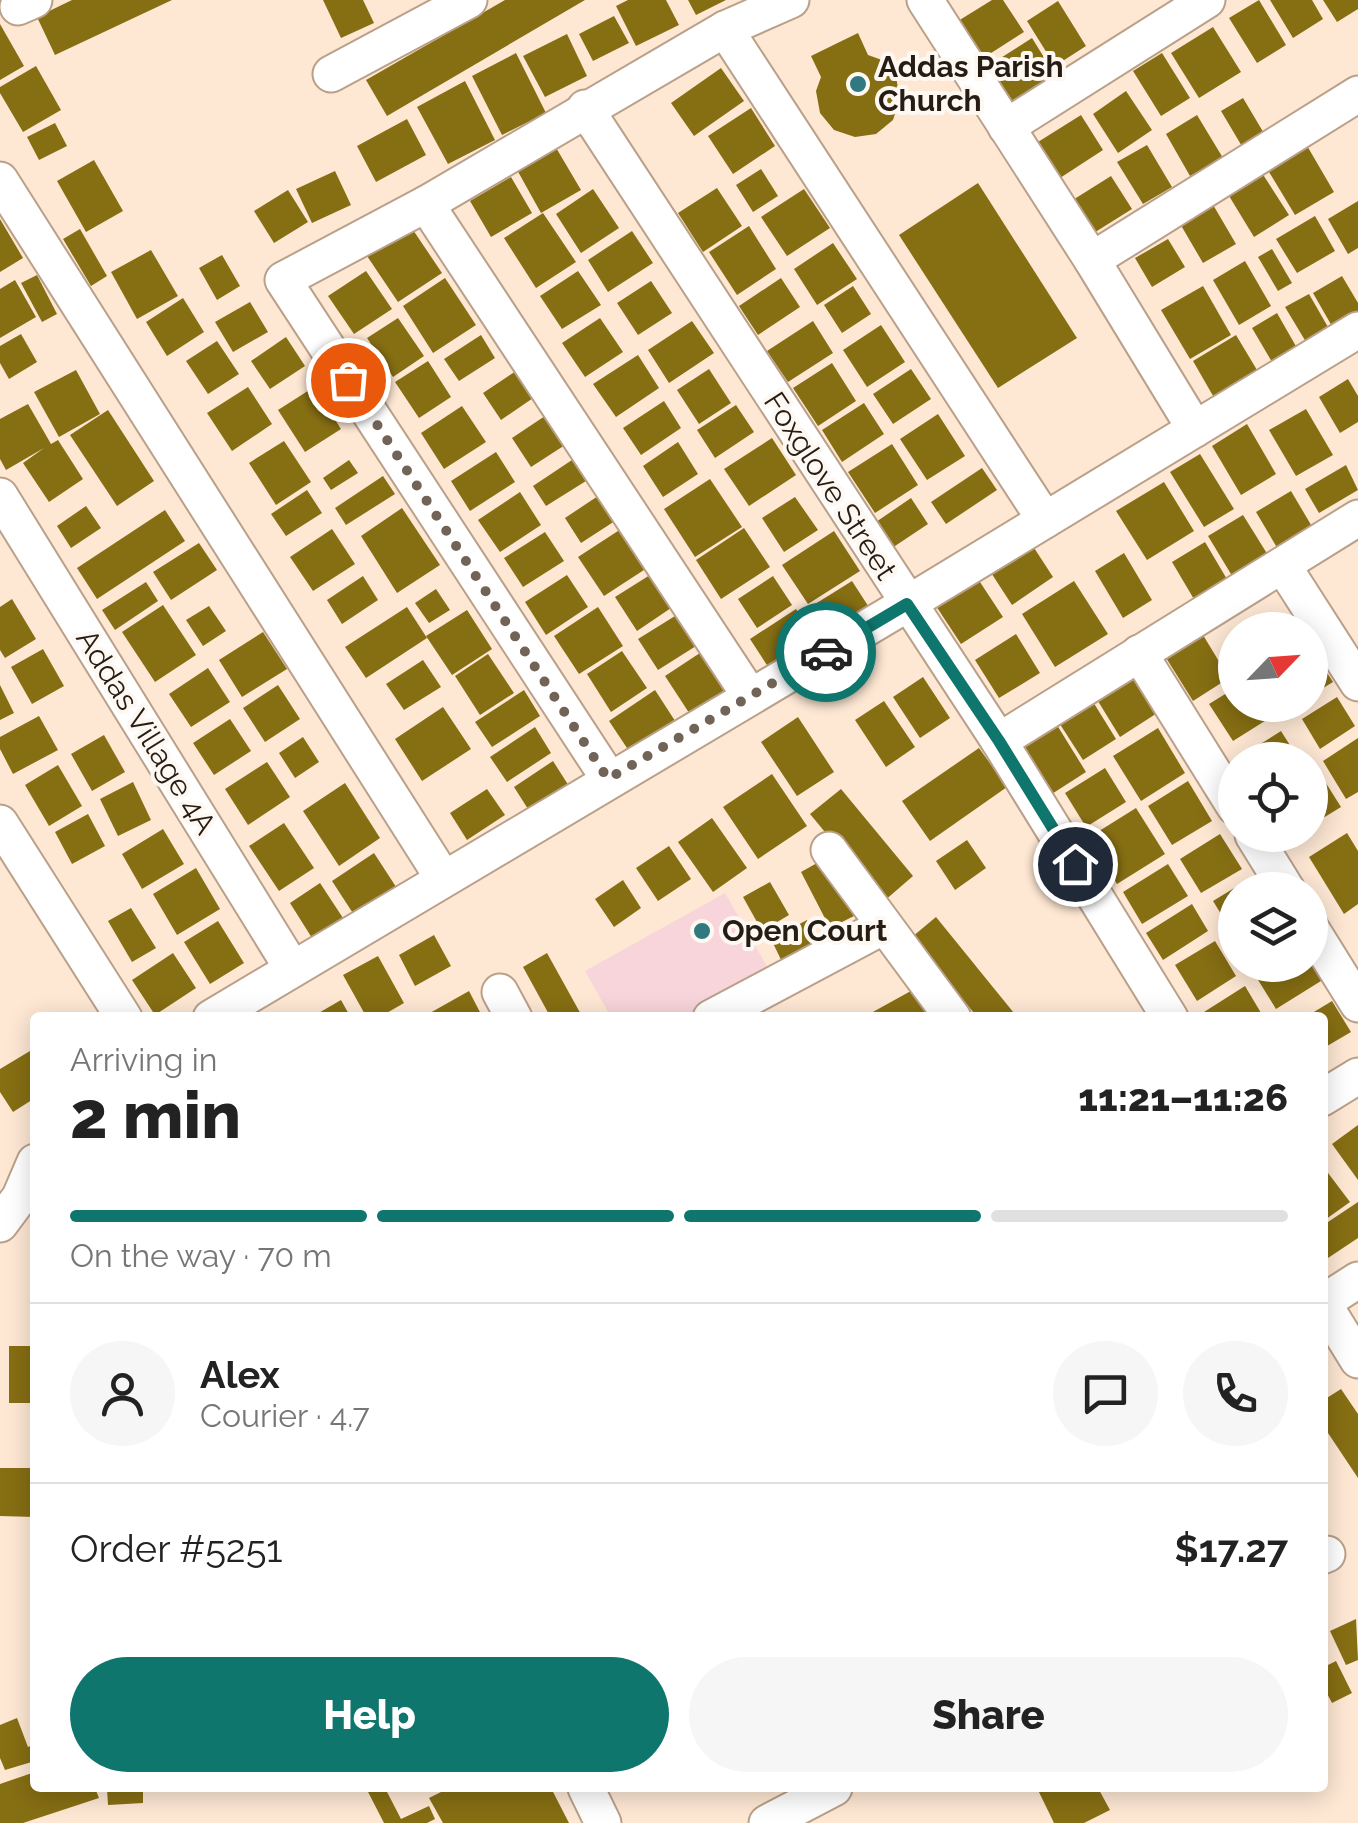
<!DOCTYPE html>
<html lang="en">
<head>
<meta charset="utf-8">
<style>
	body { margin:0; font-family:Raleway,sans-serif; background:#f6f6f6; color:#222; height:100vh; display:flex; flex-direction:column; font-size:38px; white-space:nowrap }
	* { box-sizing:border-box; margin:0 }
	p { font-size:32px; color:#767676 }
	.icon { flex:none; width:55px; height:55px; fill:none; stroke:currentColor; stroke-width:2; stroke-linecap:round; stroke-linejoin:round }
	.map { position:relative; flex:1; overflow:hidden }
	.details { position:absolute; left:30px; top:1012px; width:1298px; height:780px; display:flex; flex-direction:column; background:#fff; border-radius:10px; box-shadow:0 5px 25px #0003 }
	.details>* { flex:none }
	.needle { width:65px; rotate:65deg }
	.fabs { position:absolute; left:1218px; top:612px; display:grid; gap:20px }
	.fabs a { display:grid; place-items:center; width:110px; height:110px; border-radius:50%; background:#fff; box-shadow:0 5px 25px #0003; font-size:50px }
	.pin { position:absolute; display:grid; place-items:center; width:85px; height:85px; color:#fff; margin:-42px; border:5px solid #fff; border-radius:50%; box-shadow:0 2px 10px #0007 }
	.courier { position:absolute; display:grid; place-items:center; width:100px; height:100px; margin:-50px; border:8px solid #0f766e; border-radius:50%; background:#fff; color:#222; box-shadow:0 2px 12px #0007 }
	.head em { font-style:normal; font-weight:800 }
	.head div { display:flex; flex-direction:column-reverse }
	.head { display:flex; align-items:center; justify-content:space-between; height:170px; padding:0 40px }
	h1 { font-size:65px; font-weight:800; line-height:75px }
	.bar { display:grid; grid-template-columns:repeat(4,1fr); gap:15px 10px; align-content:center; height:120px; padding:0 40px }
	.bar i { height:12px; border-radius:8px; background:#e0e0e0 }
	.bar .on { background:#0f766e }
	.bar p { grid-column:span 4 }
	.line { display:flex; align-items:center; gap:25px; padding:0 40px; border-top:2px solid #e0e0e0 }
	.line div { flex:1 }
	.round { display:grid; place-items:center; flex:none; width:105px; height:105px; border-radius:52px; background:#f6f6f6 }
	.cta { display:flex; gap:20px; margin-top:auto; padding:20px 40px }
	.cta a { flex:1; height:115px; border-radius:60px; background:#0f766e; color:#fff; font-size:40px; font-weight:800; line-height:115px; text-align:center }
	.cta a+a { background:#f6f6f6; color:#222 }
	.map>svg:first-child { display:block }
	.pitch { fill:#f7d5da }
	.building { fill:#866e13 }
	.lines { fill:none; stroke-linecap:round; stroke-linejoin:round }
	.minor-casing { stroke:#baa089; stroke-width:39 }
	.minor { stroke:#fff; stroke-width:35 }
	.done { stroke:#726357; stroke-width:10; stroke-dasharray:0 18 }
	.route { stroke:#0f766e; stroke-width:12 }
	.poi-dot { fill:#317981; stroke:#fef8f3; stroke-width:4 }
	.labels { text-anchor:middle; stroke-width:8; stroke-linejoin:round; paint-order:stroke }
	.poi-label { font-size:30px; font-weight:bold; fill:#261c13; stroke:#fef8f3; text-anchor:start }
	.street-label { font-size:30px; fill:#261c13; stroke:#fef8f3 }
</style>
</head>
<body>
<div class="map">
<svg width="1358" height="1823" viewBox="0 0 1358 1823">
	<rect width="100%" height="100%" fill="#fee8d4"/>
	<path class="pitch" d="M725,893L769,970L685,1018L611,1017L585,971Z"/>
	<g class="building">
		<path d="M72,0H172L55,55L37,17Z"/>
		<path d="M323,0H363L374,23L341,38Z"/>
		<path d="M505,0H585L387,116L366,80Z"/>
		<path d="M628,0H666L679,25L636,46L616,6Z"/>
		<path d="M688,0H726L696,15Z"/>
		<path d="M992,0H1003L1024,32L974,64L950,26Z"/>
		<path d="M1259,0L1286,45L1257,63L1229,18Z"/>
		<path d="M1270,0H1312L1323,19L1293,38Z"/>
		<path d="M1323,0H1358V9L1337,22Z"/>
		<path d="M1058,1L1086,46L1055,66L1027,21Z"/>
		<path d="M614,16L629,43L593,61L579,34Z"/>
		<path d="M0,24L24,66L0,80Z"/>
		<path d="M1213,27L1241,72L1199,98L1171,53Z"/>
		<path d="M858,33L868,55L882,60L896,77L900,99L893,120L876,134L855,137L834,130L820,113L816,91L821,77L811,56Z"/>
		<path d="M567,34L587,76L545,97L523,56Z"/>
		<path d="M1032,38L1055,75L1011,102L988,66Z"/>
		<path d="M516,53L546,113L502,135L472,76Z"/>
		<path d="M1162,53L1190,98L1161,116L1133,71Z"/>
		<path d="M36,66L61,110L23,132L0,93V87Z"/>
		<path d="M721,68L744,101L694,136L671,103Z"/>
		<path d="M465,81L495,140L448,164L417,107Z"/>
		<path d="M1126,91L1152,130L1118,153L1093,114Z"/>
		<path d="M1243,98L1265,135L1243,148L1221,111Z"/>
		<path d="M751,108L775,146L733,174L708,136Z"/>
		<path d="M1081,115L1103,150L1060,178L1038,142Z"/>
		<path d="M1197,115L1223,158L1190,176L1166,134Z"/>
		<path d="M407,119L426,155L376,182L357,146Z"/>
		<path d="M55,123L67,146L39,160L27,137Z"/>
		<path d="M1306,144L1334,192L1295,215L1266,167Z"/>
		<path d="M1147,145L1172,187L1143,204L1117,162Z"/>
		<path d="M555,146L581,190L541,213L516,168Z"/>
		<path d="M94,160L123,211L86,232L57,181Z"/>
		<path d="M761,169L778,196L753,212L736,185Z"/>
		<path d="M1260,170L1289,215L1254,237L1226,191Z"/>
		<path d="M335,171L351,205L312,223L296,189Z"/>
		<path d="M1111,176L1132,209L1089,236L1068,203Z"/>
		<path d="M511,177L532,213L491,237L470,201Z"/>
		<path d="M978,183L1077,338L998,388L899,235Z"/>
		<path d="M717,188L742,226L703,252L678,213Z"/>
		<path d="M593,189L619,228L581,253L556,214Z"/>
		<path d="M804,189L830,228L787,256L761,217Z"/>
		<path d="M288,190L308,222L274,243L254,211Z"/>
		<path d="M1358,201V248L1348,254L1328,219Z"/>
		<path d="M1212,203L1236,244L1203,263L1179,222Z"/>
		<path d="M543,213L576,262L536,288L504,238Z"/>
		<path d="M1315,216L1335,251L1297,273L1276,239Z"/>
		<path d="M0,219L23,258L0,272Z"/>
		<path d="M409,224L442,273L398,302L365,253Z"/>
		<path d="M749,226L776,269L737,295L709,252Z"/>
		<path d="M80,229L107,276L91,286L63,239Z"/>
		<path d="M632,231L653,263L608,292L588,260Z"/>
		<path d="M1168,239L1185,267L1152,287L1135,258Z"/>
		<path d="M833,243L857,279L817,305L794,269Z"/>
		<path d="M1272,249L1292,283L1278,291L1258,257Z"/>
		<path d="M151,250L178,296L137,319L111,272Z"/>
		<path d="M222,255L240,286L217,300L199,268Z"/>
		<path d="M1245,261L1271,306L1239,325L1213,280Z"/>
		<path d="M366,271L392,309L354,334L328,296Z"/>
		<path d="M578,271L601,305L562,329L540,296Z"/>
		<path d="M37,275L57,314L42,322L21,283Z"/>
		<path d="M1342,276L1358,303V313L1333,328L1313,293Z"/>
		<path d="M445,278L476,325L433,353L403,306Z"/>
		<path d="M781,278L800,307L758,335L739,306Z"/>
		<path d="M15,280L36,317L0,338V289Z"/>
		<path d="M651,281L672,313L638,335L617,303Z"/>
		<path d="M853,286L871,314L842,333L824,305Z"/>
		<path d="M1203,286L1231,335L1190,359L1161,310Z"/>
		<path d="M1309,294L1332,334L1309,347L1285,307Z"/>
		<path d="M183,298L204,332L167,356L146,322Z"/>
		<path d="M250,302L268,332L233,352L215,322Z"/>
		<path d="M1277,313L1297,348L1272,362L1252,328Z"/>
		<path d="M398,318L424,356L393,377L367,338Z"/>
		<path d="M600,318L623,352L585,377L562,343Z"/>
		<path d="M692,321L714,353L669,383L648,350Z"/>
		<path d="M813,321L833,353L788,382L767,351Z"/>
		<path d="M881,325L905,362L867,387L843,350Z"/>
		<path d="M21,334L37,362L9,379L0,363V346Z"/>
		<path d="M481,335L495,358L459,381L444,359Z"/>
		<path d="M1236,335L1260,375L1216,401L1193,361Z"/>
		<path d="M286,337L305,366L270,389L251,361Z"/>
		<path d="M217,341L239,374L208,394L186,361Z"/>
		<path d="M638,355L659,388L616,417L593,384Z"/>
		<path d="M428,361L451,397L419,418L395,382Z"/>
		<path d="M832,363L856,401L818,426L793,388Z"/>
		<path d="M519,369L536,396L501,420L483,393Z"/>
		<path d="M709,369L731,403L699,424L677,390Z"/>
		<path d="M911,369L931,399L893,424L873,394Z"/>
		<path d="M76,370L100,414L59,437L34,392Z"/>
		<path d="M1348,379L1358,396V422L1340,433L1319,397Z"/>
		<path d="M248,387L272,424L232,451L207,413Z"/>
		<path d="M314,387L341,429L305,452L278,410Z"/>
		<path d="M664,401L681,428L641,455L623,428Z"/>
		<path d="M864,403L884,434L842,462L822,430Z"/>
		<path d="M28,404L51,444L58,440L83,479L49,502L23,463L44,448L6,470L0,459V419Z"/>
		<path d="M736,405L754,432L715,458L697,430Z"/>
		<path d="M462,406L486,442L444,469L421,433Z"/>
		<path d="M1306,409L1333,455L1296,476L1269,430Z"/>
		<path d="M108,410L154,481L117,506L70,435Z"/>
		<path d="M938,414L965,456L927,480L900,439Z"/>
		<path d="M545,416L565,445L531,467L512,438Z"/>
		<path d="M1247,424L1276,474L1241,495L1212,446Z"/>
		<path d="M772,438L796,475L749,506L724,469Z"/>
		<path d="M284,441L311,482L276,505L249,463Z"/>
		<path d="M678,442L698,474L663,497L643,466Z"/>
		<path d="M892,444L918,485L875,513L848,472Z"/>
		<path d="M496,452L515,482L470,511L451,481Z"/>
		<path d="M1200,454L1234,509L1204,527L1170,472Z"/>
		<path d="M349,460L358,473L331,490L323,478Z"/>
		<path d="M572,460L586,481L546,506L533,486Z"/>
		<path d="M1346,465L1358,490L1319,513L1305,489Z"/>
		<path d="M982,468L997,490L946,524L931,502Z"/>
		<path d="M383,476L395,494L346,525L335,508Z"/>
		<path d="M710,479L742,527L695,557L664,509Z"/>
		<path d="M1164,482L1194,531L1147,560L1116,511Z"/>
		<path d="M307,490L322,513L286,536L271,514Z"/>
		<path d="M1291,491L1317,535L1282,556L1256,512Z"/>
		<path d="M520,492L541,525L500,552L478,520Z"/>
		<path d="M601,494L618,519L581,543L565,518Z"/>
		<path d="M795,497L818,530L784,552L762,518Z"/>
		<path d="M911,498L928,524L892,548L876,522Z"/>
		<path d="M86,506L101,528L71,548L57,526Z"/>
		<path d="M402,508L440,565L397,593L361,536Z"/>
		<path d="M165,510L185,541L97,599L77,568Z"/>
		<path d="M1243,515L1273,563L1237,584L1208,536Z"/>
		<path d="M744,528L770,567L721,599L696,560Z"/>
		<path d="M332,529L355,564L313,591L290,557Z"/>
		<path d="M621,529L647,568L604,596L578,557Z"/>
		<path d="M834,531L860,571L808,604L782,565Z"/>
		<path d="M545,532L564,561L523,587L504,558Z"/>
		<path d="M1027,537L1053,577L1012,605L986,565Z"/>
		<path d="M1205,542L1231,586L1198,606L1172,562Z"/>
		<path d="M199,543L217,570L171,600L153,572Z"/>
		<path d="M1124,553L1152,600L1123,618L1095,571Z"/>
		<path d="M567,575L588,607L546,635L525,602Z"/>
		<path d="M650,575L671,608L637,631L615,597Z"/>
		<path d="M363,576L378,600L342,624L327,600Z"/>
		<path d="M773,576L792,605L757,628L738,599Z"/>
		<path d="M978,579L1003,617L961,644L936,606Z"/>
		<path d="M852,581L874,615L835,641L812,606Z"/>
		<path d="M1074,581L1108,634L1055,667L1022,614Z"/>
		<path d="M146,582L158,601L115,630L102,610Z"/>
		<path d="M436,589L450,610L429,623L415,603Z"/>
		<path d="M12,599L36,639L5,658L0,650V607Z"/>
		<path d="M163,605L196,655L155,682L122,632Z"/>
		<path d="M209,606L226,631L203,646L186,620Z"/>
		<path d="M407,607L427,638L366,678L345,647Z"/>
		<path d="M598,607L623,646L579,674L554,636Z"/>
		<path d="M796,609L820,646L774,676L750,639Z"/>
		<path d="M467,610L492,649L452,675L426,636Z"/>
		<path d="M675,616L696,646L658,670L638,639Z"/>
		<path d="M1200,630L1229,678L1193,701L1163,653Z"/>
		<path d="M263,632L287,669L242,697L219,660Z"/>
		<path d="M1016,634L1040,673L999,698L975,660Z"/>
		<path d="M1310,646L1333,682L1310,696Z"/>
		<path d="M43,649L64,686L32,704L11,667Z"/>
		<path d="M622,651L647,688L611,712L587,674Z"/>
		<path d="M703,651L734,697L695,722L665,676Z"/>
		<path d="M488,654L514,693L480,715L455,676Z"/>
		<path d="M423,660L441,687L404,710L386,684Z"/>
		<path d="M1138,665L1165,708L1120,737L1093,693Z"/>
		<path d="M208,668L230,702L191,727L169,694Z"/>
		<path d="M923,677L950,718L920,738L893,697Z"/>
		<path d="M0,685L14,713L0,720Z"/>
		<path d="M278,685L300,719L265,742L243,708Z"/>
		<path d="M1235,688V705H1270L1276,714L1233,741L1209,704Z"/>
		<path d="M524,690L540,716L492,747L475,722Z"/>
		<path d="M655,690L679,727L633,757L609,721Z"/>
		<path d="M1090,697L1116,739L1083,760L1056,718Z"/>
		<path d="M1337,697L1355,726L1320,749L1302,719Z"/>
		<path d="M884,701L915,747L886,767L855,720Z"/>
		<path d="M443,707L471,749L422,781L395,739Z"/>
		<path d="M39,716L58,750L13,774L0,749V737Z"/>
		<path d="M798,717L834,772L797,796L761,742Z"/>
		<path d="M1052,717L1086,772L1044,799L1009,744Z"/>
		<path d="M230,719L251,751L214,775L193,743Z"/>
		<path d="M535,727L551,753L507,782L490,757Z"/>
		<path d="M1158,728L1185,773L1141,801L1113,756Z"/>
		<path d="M1281,731L1298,758L1235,760Z"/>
		<path d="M104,735L125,772L92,791L71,754Z"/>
		<path d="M303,737L319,762L295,778L279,753Z"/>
		<path d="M1358,738V792L1346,799L1323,761Z"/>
		<path d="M979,748L1007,787L930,841L902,801Z"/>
		<path d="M553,761L574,794L535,820L514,787Z"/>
		<path d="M267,762L290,797L248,825L225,789Z"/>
		<path d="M58,765L82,806L49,826L25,785Z"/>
		<path d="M1105,768L1126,802L1086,827L1065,793Z"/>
		<path d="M772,774L807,826L758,859L723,807Z"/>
		<path d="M1324,780L1341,807L1310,826V789Z"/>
		<path d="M1188,781L1212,821L1172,845L1148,806Z"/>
		<path d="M133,782L151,820L118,836L100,799Z"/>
		<path d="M345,783L380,838L339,866L303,811Z"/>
		<path d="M487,789L505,815L467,840L450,813Z"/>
		<path d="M841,789L913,876L883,902L810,814Z"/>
		<path d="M1136,808L1165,854L1117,884L1088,838Z"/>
		<path d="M88,814L105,846L72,864L55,832Z"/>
		<path d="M712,818L747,868L713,892L678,842Z"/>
		<path d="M284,823L314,868L279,891L249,846Z"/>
		<path d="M163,829L184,864L142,889L122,854Z"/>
		<path d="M1347,833L1358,851V904L1344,914L1309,857Z"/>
		<path d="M1220,834L1242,869L1201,893L1180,859Z"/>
		<path d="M967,840L986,868L955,890L936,861Z"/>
		<path d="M669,846L691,879L658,901L636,868Z"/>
		<path d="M374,853L400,893L358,921L332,881Z"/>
		<path d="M826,858L856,915L830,928L801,872Z"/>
		<path d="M1168,864L1188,896L1142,924L1123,892Z"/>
		<path d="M196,868L220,909L177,935L153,894Z"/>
		<path d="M1249,879L1256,890H1235V923L1229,927L1213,901Z"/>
		<path d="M623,880L641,908L614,927L595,899Z"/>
		<path d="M770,882L789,915L762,931L743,897Z"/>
		<path d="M320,883L343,918L312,938L290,903Z"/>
		<path d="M1192,904L1208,931L1163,960L1146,933Z"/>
		<path d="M131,908L156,948L132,962L108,921Z"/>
		<path d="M936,917L1018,1018H978L912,937Z"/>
		<path d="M807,920L823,951L786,970L771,939Z"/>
		<path d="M218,921L244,963L210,984L184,942Z"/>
		<path d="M434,935L451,966L415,986L399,955Z"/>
		<path d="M1215,941L1236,976L1197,1001L1175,965Z"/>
		<path d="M1310,945L1329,976L1276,1009L1255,975L1271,965H1310Z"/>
		<path d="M173,953L196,988L155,1015L132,980Z"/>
		<path d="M547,953L583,1018H551L523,967Z"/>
		<path d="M378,956L404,1003L378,1018H367L343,975Z"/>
		<path d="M1245,986L1264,1018H1207L1204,1012Z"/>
		<path d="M918,987L934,1018H862Z"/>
		<path d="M469,991L483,1018H421Z"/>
		<path d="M341,1000L351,1018H310Z"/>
		<path d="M1332,1001L1351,1032L1322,1049V1018H1304Z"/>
		<path d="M30,1051L35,1059V1098L13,1112L0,1092V1069Z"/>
		<path d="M1358,1125V1180L1332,1144Z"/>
		<path d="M1322,1165L1350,1202L1322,1222Z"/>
		<path d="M1358,1202V1238L1322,1262V1226Z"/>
		<rect x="9" y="1346" width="26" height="57"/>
		<path d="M1341,1389L1358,1414V1478L1322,1424V1401Z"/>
		<path d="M0,1468H35V1517L0,1516Z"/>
		<path d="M1356,1619L1358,1660L1346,1665L1330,1631Z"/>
		<path d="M1336,1661L1352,1693L1332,1703L1322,1684V1668Z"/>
		<path d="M17,1718L28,1747L35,1744V1761L5,1770L0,1758V1725Z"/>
		<path d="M35,1772V1788H95L99,1798L23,1823H0V1784Z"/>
		<path d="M107,1788H143V1803L108,1805Z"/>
		<path d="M366,1788H385L401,1819L429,1806L435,1819L427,1823H384Z"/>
		<path d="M449,1788H551L569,1823H443L429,1798Z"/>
		<path d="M1037,1788H1098L1110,1810L1084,1823H1054Z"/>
	</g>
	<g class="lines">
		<g class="minor-casing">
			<g id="minor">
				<path d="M925,0L1092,260L1195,429"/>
				<path d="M18,7L34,0"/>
				<path d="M725,29L1045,520"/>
				<path d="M331,74L469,0"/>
				<path d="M585,108L999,741L1170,1018"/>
				<path d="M1006,127L1207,0"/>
				<path d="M0,180L443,878"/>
				<path d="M426,204L750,696"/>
				<path d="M1092,260L1358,94"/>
				<path d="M0,496L292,968"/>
				<path d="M1283,566L1358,683"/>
				<path d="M1139,653L1235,807"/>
				<path d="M999,741L1358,518"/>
				<path d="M609,779L283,280L426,204L725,29L791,0"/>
				<path d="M0,823L124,1018"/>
				<path d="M1253,835L1287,890"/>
				<path d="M829,850L953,1018"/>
				<path d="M1310,927L1358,1004"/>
				<path d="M500,992L514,1018"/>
				<path d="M211,1018L907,604L1358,330"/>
				<path d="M711,1018L884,926"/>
				<path d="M1322,1098L1358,1076"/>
				<path d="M0,1224L20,1197L35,1162"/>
				<path d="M1322,1303L1358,1280"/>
				<path d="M1323,1303L1358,1360"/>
				<path d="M1322,1556L1327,1554"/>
				<path d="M586,1788L603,1823"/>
				<path d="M767,1823L834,1788"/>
			</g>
		</g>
		<use href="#minor" class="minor"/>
	</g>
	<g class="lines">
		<path class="done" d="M348,380L608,779L826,652"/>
		<path class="route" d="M826,652L907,604L999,741L1075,864"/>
	</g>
	<g class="poi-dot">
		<circle cx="858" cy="84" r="10"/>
		<circle cx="702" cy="931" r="10"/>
	</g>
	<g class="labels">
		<g class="poi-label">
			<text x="878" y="77">Addas Parish<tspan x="878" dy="34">Church</tspan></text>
			<text x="722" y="941">Open Court</text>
		</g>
		<g class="street-label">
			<text transform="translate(830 486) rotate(57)" y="10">Foxglove Street</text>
			<text transform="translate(146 732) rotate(58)" y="10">Addas Village 4A</text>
		</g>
	</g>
</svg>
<div class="fabs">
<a><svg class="needle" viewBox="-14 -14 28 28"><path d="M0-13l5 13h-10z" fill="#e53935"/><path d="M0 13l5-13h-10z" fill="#767676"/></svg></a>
<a><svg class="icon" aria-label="locate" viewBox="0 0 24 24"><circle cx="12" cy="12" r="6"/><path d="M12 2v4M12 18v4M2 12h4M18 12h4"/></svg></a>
<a><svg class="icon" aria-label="layers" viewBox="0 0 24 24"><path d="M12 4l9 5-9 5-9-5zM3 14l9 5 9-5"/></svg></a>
</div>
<div class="pin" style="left:348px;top:380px;background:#ea580c"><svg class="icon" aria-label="bag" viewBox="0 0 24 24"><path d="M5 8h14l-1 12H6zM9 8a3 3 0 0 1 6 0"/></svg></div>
<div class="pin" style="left:1075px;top:864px;background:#1f2937"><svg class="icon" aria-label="home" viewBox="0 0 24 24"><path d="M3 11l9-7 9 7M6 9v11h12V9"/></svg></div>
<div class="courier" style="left:826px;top:652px"><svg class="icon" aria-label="car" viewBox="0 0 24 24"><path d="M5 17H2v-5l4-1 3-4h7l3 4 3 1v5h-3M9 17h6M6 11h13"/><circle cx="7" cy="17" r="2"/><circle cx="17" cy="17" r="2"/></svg></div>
<section class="details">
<div class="head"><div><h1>2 min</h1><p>Arriving in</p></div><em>11:21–11:26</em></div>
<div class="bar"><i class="on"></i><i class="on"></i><i class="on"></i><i></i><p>On the way · 70 m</p></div>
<div class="line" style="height:180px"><a class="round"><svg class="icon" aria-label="person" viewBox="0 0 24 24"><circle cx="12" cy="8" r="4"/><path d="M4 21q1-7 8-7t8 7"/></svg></a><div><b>Alex</b><p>Courier · 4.7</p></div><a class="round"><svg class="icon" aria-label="chat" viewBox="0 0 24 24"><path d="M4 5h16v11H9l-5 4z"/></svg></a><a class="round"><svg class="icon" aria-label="phone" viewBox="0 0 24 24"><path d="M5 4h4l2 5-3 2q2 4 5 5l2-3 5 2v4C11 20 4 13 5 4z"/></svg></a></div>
<div class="line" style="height:130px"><div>Order #5251</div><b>$17.27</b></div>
<div class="cta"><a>Help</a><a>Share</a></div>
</section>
</div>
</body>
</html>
